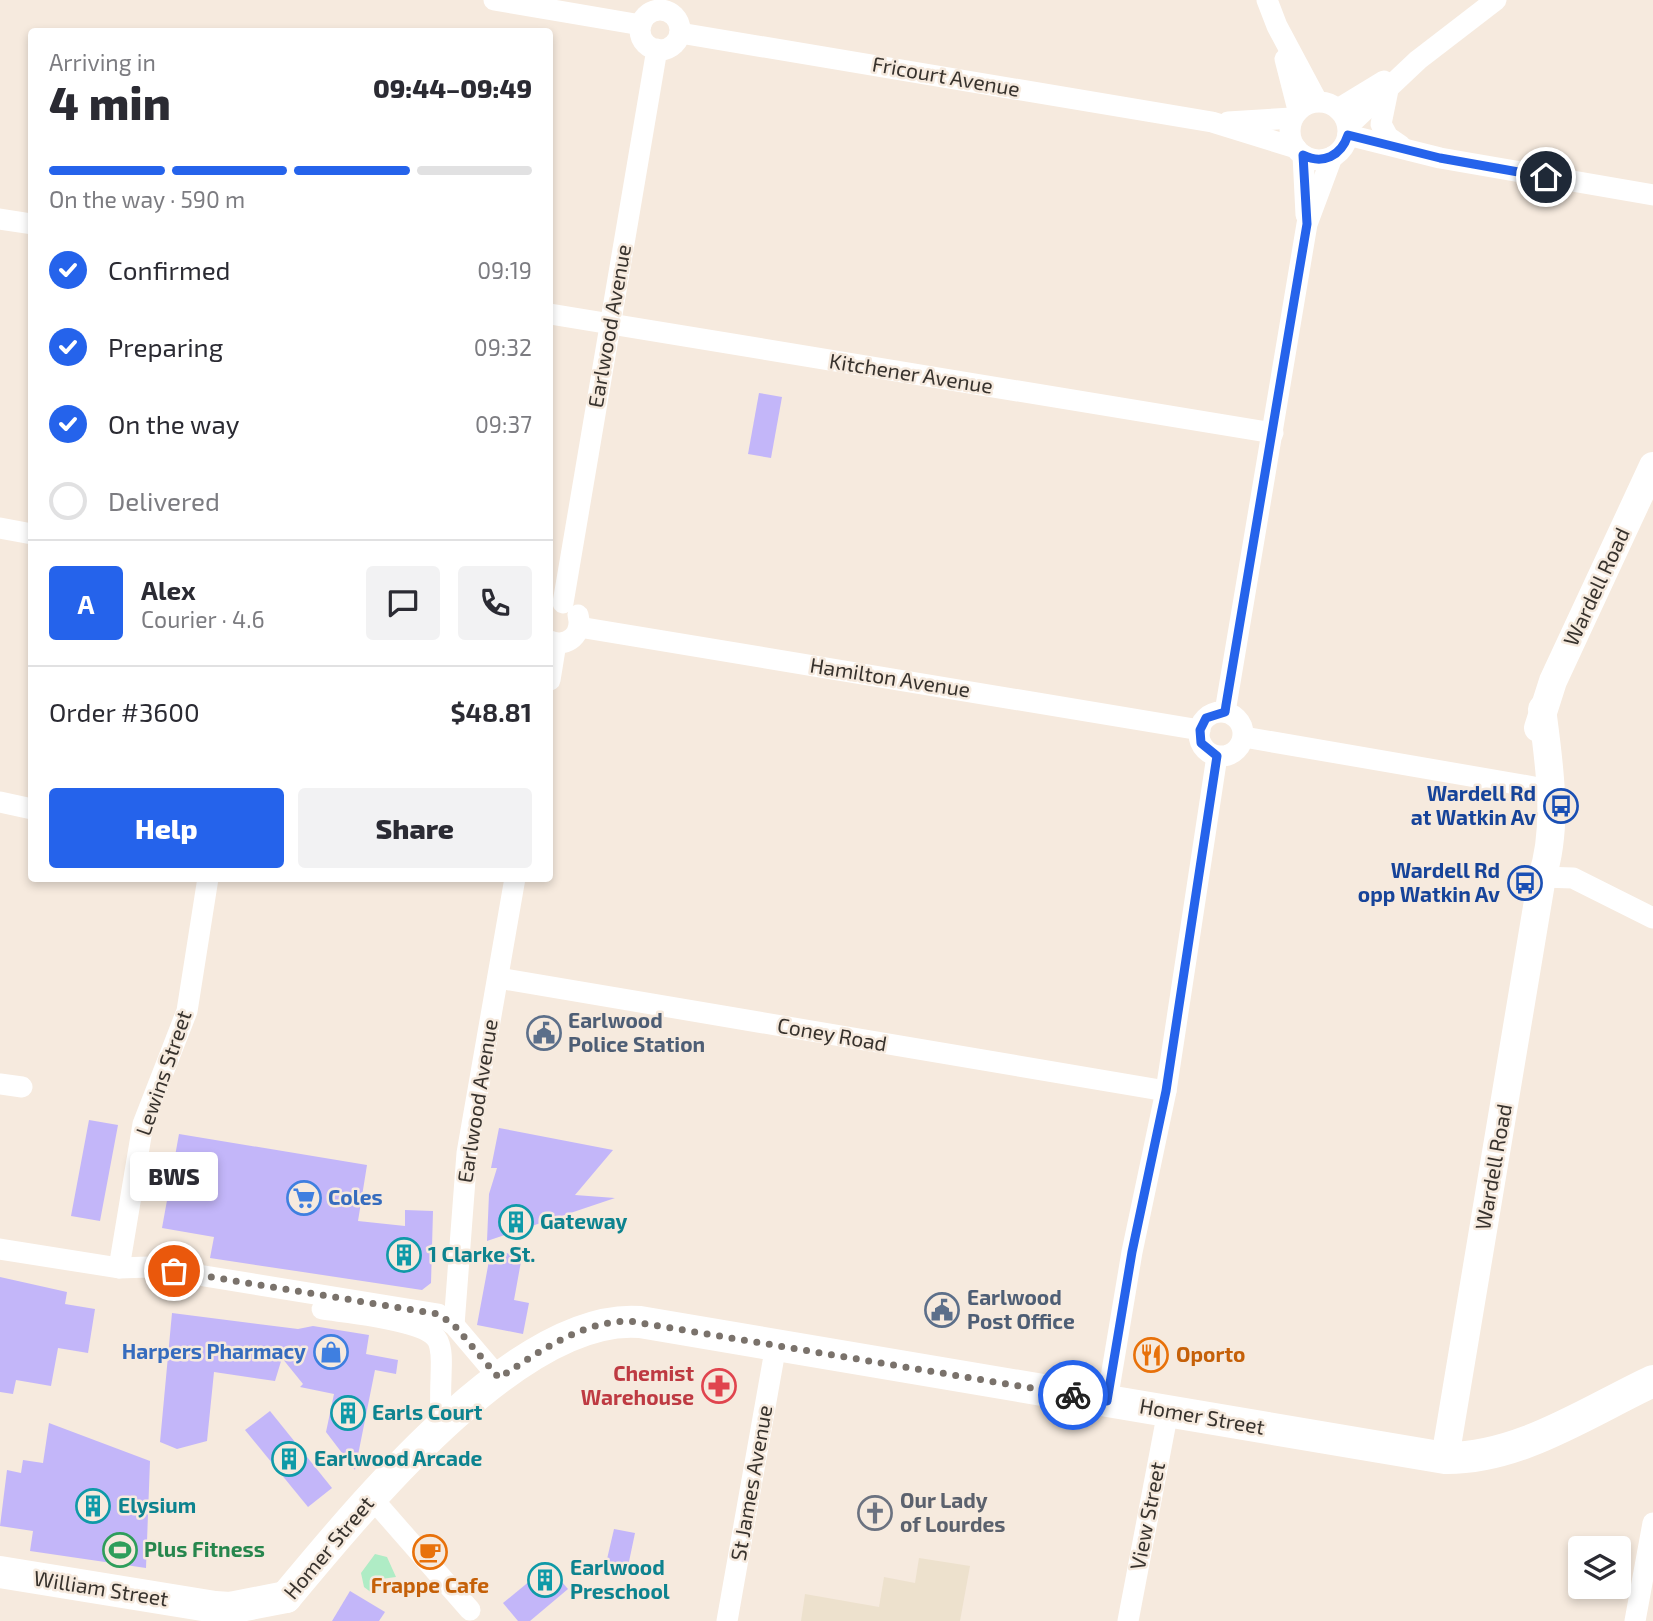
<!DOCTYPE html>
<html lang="en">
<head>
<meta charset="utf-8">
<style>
	body { margin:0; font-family:"Exo 2",sans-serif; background:#f2f2f3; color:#2b2b33; height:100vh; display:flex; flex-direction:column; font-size:26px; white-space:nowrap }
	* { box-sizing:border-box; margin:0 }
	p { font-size:23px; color:#7c7c81 }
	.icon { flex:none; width:38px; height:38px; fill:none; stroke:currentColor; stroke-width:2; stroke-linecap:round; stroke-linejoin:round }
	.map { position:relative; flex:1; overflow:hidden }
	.panel { position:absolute; left:28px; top:28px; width:525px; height:854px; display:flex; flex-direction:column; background:#fff; border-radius:7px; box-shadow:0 4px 10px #0003 }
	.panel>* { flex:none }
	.fabs { position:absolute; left:1568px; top:1536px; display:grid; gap:14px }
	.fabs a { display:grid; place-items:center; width:63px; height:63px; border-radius:7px; background:#fff; box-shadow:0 4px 10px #0003; font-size:35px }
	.pin { position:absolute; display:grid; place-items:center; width:60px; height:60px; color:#fff; margin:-30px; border:4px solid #fff; border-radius:50%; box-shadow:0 2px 7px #0007 }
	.courier { position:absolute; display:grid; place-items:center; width:70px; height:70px; margin:-35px; border:5px solid #2563eb; border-radius:50%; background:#fff; color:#222; box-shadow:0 2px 9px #0007 }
	.bubble { position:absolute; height:49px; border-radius:7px; background:#fff; box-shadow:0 4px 10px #0003; font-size:23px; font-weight:800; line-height:49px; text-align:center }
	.head em { font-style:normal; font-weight:800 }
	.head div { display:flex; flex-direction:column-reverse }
	.head { display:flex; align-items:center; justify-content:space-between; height:119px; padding:0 21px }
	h1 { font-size:46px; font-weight:800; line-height:52px }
	.bar { display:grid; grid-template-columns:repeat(4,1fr); gap:10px 7px; align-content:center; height:84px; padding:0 21px }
	.bar i { height:9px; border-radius:5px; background:#e1e1e2 }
	.bar .on { background:#2563eb }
	.bar p { grid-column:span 4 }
	.line { display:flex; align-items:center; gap:18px; padding:0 21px; border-top:2px solid #e1e1e2 }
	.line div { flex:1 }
	.round { display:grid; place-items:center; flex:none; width:74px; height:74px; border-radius:7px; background:#f2f2f3 }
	ol { padding:0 21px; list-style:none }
	li { display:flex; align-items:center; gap:21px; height:77px }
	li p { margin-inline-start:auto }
	li .icon { padding:7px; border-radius:50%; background:#2563eb; color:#fff; stroke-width:4 }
	li:last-child { color:#7c7c81 }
	li i { width:38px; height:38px; border:4px solid #e1e1e2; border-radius:50% }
	.cta { display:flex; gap:14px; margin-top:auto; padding:14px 21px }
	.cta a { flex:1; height:80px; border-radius:7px; background:#2563eb; color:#fff; font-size:28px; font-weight:800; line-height:80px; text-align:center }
	.cta a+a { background:#f2f2f3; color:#2b2b33 }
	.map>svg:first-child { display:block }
	.education { fill:#ede1cd }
	.green { fill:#afecc5 }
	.building { fill:#c3b6f9 }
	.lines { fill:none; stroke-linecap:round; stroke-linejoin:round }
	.minor { stroke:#fff; stroke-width:21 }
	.tertiary { stroke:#fff; stroke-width:28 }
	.secondary { stroke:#fff; stroke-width:32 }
	.done { stroke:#7a726b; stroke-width:7; stroke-dasharray:0 12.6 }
	.route { stroke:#2563eb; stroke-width:9 }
	.labels { text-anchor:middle; stroke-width:5; stroke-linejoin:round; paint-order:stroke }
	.street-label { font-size:21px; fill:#37322d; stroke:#f6eade }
	.transit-label { font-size:21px; font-weight:bold; fill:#164399; stroke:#f6eade; text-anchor:end }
	.service-label { font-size:21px; font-weight:bold; fill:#4e5e75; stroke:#f6eade; text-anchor:start }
	.shop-label { font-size:21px; font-weight:bold; fill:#366cbe; stroke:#f6eade; text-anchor:start }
	.culture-label { font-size:21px; font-weight:bold; fill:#0d838f; stroke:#f6eade; text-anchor:start }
	.food-label { font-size:21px; font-weight:bold; fill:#c56008; stroke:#f6eade; text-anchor:start }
	.health-label { font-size:21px; font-weight:bold; fill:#be3a42; stroke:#f6eade; text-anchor:end }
	.worship-label { font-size:21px; font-weight:bold; fill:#5b616d; stroke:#f6eade; text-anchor:start }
	.leisure-label { font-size:21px; font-weight:bold; fill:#27864d; stroke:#f6eade; text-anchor:start }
</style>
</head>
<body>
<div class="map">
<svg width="1653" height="1621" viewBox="0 0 1653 1621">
	<rect width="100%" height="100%" fill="#f6eade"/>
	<path class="education" d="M919,1558L970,1566L960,1621H801L805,1594L879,1607L884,1577L915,1583Z"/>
	<path class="green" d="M375,1554L387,1557L396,1577L381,1579L376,1586L379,1589L372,1593L364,1587L361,1573Z"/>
	<g class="building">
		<path d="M759,393L782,397L771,458L748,454Z"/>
		<path d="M89,1120L118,1125L100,1221L71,1216Z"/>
		<path d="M499,1128L613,1150L575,1195L615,1198L487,1241L489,1194L497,1168H491Z"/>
		<path d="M179,1134L367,1165L358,1221L405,1226V1210L433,1211L431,1283L422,1290L210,1258L214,1237L162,1228Z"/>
		<path d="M491,1250L522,1256L514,1300L529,1303L523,1334L477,1325Z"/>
		<path d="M0,1277L67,1292L65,1304L95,1309L88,1353L58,1348L51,1386L16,1380L13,1394L0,1392Z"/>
		<path d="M172,1313L298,1329L313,1326L369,1335L366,1354L398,1360L396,1374L375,1370L355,1470L326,1432L334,1394L300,1387L303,1384L282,1358L275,1381L214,1372L207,1441L177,1449L160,1442Z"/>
		<path d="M270,1411L332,1488L308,1507L245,1430Z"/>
		<path d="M49,1423L150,1461L146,1568L30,1551L33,1531L0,1526L7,1470L21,1473L23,1460L43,1463Z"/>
		<path d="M614,1529L635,1533L626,1576L604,1572Z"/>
		<path d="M548,1566L568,1589L530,1621H518L503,1603Z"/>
		<path d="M350,1591L385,1612L379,1621H332Z"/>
	</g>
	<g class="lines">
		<g class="minor">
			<path d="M494,0L641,25"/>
			<path d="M1267,0L1277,26L1317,101"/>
			<circle cx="660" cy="30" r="20"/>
			<path d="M680,33L1212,122L1296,148"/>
			<path d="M1285,59L1298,110"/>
			<path d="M1388,90L1381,124L1388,137L1401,146"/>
			<circle cx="1319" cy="131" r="29"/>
			<path d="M1338,109L1384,81"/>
			<path d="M1228,122L1292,118"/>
			<path d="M1348,126L1418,60L1496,0"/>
			<path d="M1348,135L1440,158L1653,195"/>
			<path d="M1303,155L1306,215"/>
			<path d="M0,219L32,224"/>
			<path d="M550,314L1273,433"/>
			<path d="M0,528L32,534"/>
			<path d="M563,603L657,49"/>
			<path d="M579,627L1200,730"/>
			<path d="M550,641C568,648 583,634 578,615"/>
			<path d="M550,680L556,643"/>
			<circle cx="1221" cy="734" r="22"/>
			<path d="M1225,712L1307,224L1332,157"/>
			<path d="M1244,737L1534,787"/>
			<path d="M0,802L32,809"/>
			<path d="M1542,877L1573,878L1653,918"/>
			<path d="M498,978L1166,1091"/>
			<path d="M0,1084L22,1087"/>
			<path d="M0,1249L119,1268L149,1267L438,1314L454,1325L499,1378"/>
			<path d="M119,1268L143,1124L187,1011L208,878"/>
			<path d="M322,1309C347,1313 427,1319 438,1341C443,1352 441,1367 441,1379C440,1397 442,1414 438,1432"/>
			<path d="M454,1325L467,1153L515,878"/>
			<path d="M1107,1401L1132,1252L1166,1091L1217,756"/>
			<path d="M370,1496L470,1610"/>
			<path d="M727,1621L776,1345"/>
			<path d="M1128,1621L1168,1411"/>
			<path d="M1635,1621L1653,1523"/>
		</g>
		<g class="tertiary">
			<path d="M1538,728L1553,681L1653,466"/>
			<path d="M1445,1458L1542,877C1559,826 1549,762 1542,709"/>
		</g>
		<g class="secondary">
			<path d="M0,1572L215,1607L230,1608L286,1597"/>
			<path d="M286,1597C358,1511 518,1312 640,1322L1445,1458C1519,1459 1587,1412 1653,1381"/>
		</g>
	</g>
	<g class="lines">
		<path class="done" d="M174,1271L438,1314L454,1325L499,1378C539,1352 579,1322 629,1321L1073,1395"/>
		<path class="route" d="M1073,1395L1107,1401L1132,1252L1166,1091L1217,756L1201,743L1200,730L1206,718L1225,712L1226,705L1307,224L1303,155C1323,165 1341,156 1348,135L1440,158L1546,177"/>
	</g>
	<defs>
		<g id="bus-ring" transform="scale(1.75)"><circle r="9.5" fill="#f6eade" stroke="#1a4fb4" stroke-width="1.5"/><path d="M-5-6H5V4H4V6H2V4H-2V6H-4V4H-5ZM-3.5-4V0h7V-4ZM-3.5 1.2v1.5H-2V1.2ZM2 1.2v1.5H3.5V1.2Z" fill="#1a4fb4"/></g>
		<g id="civic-ring" transform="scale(1.75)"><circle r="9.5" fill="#f6eade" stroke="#5c6f8a" stroke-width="1.5"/><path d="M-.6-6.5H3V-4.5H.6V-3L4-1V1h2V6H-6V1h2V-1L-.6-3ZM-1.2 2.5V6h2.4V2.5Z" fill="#5c6f8a"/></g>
		<g id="supermarket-ring" transform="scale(1.75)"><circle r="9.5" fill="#f6eade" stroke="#3f7fe0" stroke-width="1.5"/><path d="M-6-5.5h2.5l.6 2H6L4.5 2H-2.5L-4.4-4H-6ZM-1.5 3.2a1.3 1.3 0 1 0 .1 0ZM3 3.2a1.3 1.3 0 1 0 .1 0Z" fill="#3f7fe0"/></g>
		<g id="building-ring" transform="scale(1.75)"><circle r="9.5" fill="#f6eade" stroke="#0f9aa8" stroke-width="1.5"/><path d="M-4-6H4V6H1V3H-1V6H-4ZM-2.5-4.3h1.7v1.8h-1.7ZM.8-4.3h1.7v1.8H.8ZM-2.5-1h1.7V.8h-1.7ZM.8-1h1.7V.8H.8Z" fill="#0f9aa8"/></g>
		<g id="shop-ring" transform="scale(1.75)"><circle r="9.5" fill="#f6eade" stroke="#3f7fe0" stroke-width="1.5"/><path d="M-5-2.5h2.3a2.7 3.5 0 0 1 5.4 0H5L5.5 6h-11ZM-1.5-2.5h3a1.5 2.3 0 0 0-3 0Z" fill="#3f7fe0"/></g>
		<g id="restaurant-ring" transform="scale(1.75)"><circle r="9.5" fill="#f6eade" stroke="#e8710a" stroke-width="1.5"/><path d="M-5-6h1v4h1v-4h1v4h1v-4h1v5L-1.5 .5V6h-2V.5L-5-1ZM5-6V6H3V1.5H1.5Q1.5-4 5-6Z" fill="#e8710a"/></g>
		<g id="pharmacy-ring" transform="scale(1.75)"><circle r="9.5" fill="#f6eade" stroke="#e0444e" stroke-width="1.5"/><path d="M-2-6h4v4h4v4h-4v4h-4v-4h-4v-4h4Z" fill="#e0444e"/></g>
		<g id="church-ring" transform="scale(1.75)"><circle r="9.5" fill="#f6eade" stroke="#6b7280" stroke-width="1.5"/><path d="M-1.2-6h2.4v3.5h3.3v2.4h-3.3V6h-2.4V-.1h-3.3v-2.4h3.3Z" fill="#6b7280"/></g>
		<g id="stadium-ring" transform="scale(1.75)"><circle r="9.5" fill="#f6eade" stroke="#2e9e5b" stroke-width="1.5"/><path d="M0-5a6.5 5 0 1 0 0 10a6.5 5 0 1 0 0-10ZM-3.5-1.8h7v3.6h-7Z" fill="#2e9e5b"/></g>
		<g id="cafe-ring" transform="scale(1.75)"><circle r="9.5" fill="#f6eade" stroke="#e8710a" stroke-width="1.5"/><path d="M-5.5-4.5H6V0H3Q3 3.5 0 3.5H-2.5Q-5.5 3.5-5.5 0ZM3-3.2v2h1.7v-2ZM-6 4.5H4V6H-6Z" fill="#e8710a"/></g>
	</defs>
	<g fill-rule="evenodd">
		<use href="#bus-ring" x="1561" y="806"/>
		<use href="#bus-ring" x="1525" y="883"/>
		<use href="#civic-ring" x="544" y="1033"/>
		<use href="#supermarket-ring" x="304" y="1198"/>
		<use href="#building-ring" x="516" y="1222"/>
		<use href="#building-ring" x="404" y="1255"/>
		<use href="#civic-ring" x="942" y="1310"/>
		<use href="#shop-ring" x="331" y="1352"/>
		<use href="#restaurant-ring" x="1151" y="1355"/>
		<use href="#pharmacy-ring" x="719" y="1386"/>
		<use href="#building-ring" x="348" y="1413"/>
		<use href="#building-ring" x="289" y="1459"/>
		<use href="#building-ring" x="93" y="1506"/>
		<use href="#church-ring" x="875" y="1513"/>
		<use href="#stadium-ring" x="120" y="1550"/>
		<use href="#cafe-ring" x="430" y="1552"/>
		<use href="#building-ring" x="545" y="1580"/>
	</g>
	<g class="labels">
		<g class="street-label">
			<text transform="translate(946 77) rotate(10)" y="7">Fricourt Avenue</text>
			<text transform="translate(610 326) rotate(-80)" y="7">Earlwood Avenue</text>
			<text transform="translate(911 374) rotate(9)" y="7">Kitchener Avenue</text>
			<text transform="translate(1597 587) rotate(-65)" y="7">Wardell Road</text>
			<text transform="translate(890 678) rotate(9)" y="7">Hamilton Avenue</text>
			<text transform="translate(832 1035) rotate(10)" y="7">Coney Road</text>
			<text transform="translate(164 1073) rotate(-71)" y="7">Lewins Street</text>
			<text transform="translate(478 1101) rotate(-81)" y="7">Earlwood Avenue</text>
			<text transform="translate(1494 1167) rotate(-80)" y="7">Wardell Road</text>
			<text transform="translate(1202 1417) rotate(10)" y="7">Homer Street</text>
			<text transform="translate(752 1483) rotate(-80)" y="7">St James Avenue</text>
			<text transform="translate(1148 1516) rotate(-79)" y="7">View Street</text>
			<text transform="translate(329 1548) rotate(-50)" y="7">Homer Street</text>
			<text transform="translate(101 1589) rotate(9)" y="7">William Street</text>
		</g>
		<g class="transit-label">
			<text x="1536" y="801">Wardell Rd<tspan x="1536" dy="24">at Watkin Av</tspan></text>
			<text x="1500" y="878">Wardell Rd<tspan x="1500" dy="24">opp Watkin Av</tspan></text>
		</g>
		<g class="service-label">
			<text x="568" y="1028">Earlwood<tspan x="568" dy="24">Police Station</tspan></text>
			<text x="967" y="1305">Earlwood<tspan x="967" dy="24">Post Office</tspan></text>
		</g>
		<g class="shop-label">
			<text x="328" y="1205">Coles</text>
			<text x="306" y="1359" text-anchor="end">Harpers Pharmacy</text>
		</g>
		<g class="culture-label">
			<text x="540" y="1229">Gateway</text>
			<text x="428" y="1262">1 Clarke St.</text>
			<text x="372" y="1420">Earls Court</text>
			<text x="314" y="1466">Earlwood Arcade</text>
			<text x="118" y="1513">Elysium</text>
			<text x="570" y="1575">Earlwood<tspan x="570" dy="24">Preschool</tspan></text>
		</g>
		<g class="food-label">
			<text x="1176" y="1362">Oporto</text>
			<text x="430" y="1593" text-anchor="middle">Frappe Cafe</text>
		</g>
		<g class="health-label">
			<text x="694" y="1381">Chemist<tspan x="694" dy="24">Warehouse</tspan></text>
		</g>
		<g class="worship-label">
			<text x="900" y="1508">Our Lady<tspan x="900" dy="24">of Lourdes</tspan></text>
		</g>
		<g class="leisure-label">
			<text x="144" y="1557">Plus Fitness</text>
		</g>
	</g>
</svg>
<div class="fabs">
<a><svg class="icon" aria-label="layers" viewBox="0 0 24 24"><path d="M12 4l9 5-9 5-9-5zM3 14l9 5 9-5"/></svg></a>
</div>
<div class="pin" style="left:174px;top:1271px;background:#ea580c"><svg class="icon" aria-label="bag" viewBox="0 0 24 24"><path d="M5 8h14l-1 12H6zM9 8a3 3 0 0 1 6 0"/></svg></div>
<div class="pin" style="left:1546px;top:177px;background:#1f2937"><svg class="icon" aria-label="home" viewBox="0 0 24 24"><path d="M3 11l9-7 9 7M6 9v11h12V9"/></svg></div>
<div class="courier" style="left:1073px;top:1395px"><svg class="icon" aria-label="bike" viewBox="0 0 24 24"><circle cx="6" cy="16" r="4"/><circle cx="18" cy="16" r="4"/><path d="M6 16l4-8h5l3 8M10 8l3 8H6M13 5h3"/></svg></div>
<div class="bubble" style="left:130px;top:1152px;width:88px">BWS</div>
<section class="panel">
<div class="head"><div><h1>4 min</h1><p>Arriving in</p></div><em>09:44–09:49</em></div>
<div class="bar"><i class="on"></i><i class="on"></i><i class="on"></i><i></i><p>On the way · 590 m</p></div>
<ol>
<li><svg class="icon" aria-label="check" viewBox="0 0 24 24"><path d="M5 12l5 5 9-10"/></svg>Confirmed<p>09:19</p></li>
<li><svg class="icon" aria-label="check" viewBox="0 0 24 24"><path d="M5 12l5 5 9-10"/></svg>Preparing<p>09:32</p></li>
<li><svg class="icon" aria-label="check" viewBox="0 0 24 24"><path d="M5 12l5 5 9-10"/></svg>On the way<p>09:37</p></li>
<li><i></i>Delivered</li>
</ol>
<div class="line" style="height:126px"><b class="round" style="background:#2563eb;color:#fff">A</b><div><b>Alex</b><p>Courier · 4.6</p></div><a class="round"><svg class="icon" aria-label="chat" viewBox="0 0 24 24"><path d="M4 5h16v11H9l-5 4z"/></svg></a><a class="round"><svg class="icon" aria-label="phone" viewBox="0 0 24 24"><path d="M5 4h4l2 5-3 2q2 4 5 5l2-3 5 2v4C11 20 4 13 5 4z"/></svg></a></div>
<div class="line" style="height:91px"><div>Order #3600</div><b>$48.81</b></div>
<div class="cta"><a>Help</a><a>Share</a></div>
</section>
</div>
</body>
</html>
